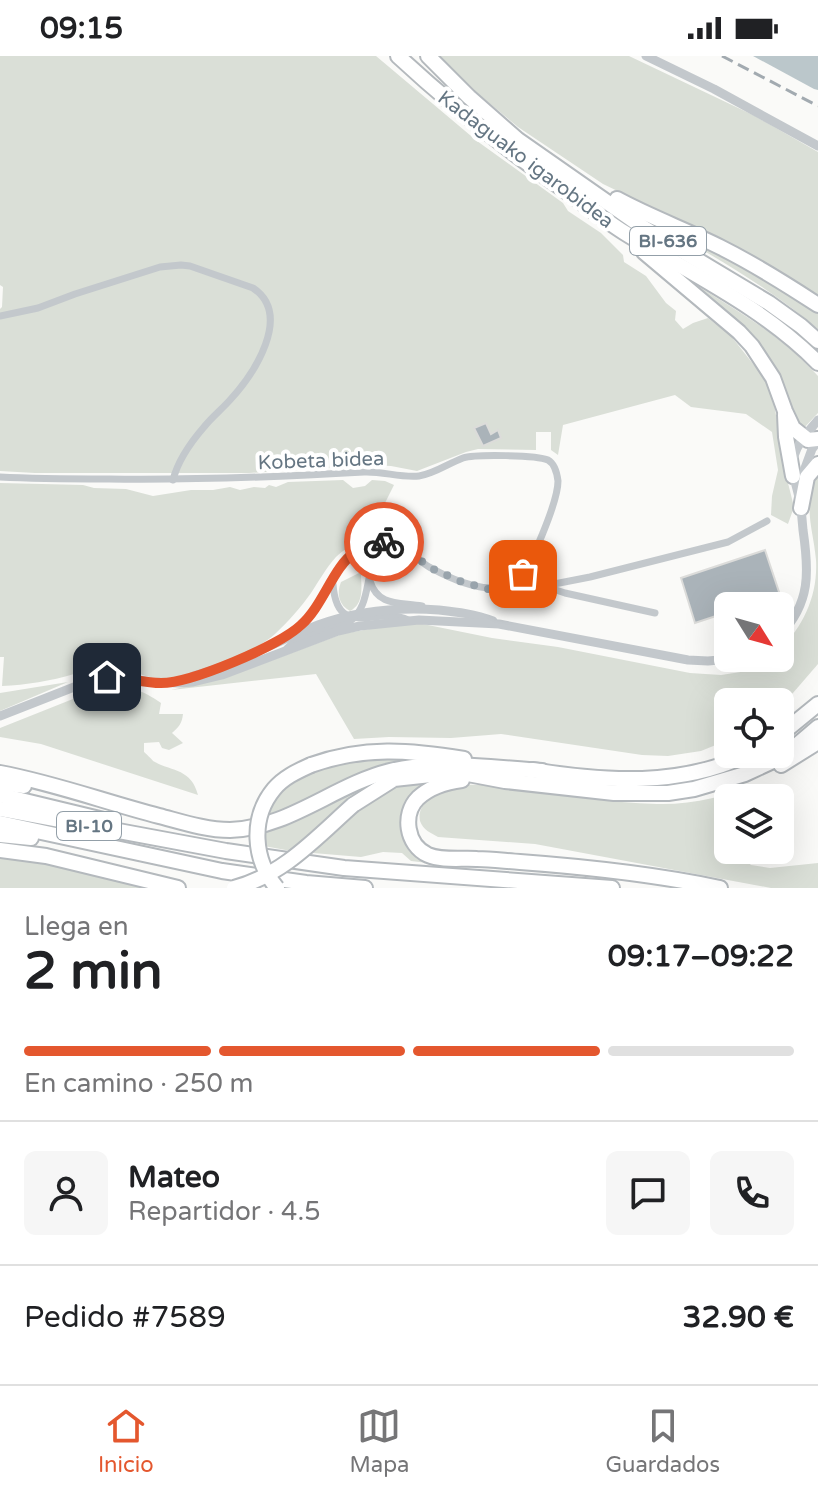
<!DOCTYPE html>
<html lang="es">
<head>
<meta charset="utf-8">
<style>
	body { margin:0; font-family:"Varela Round",sans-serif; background:#f6f6f6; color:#202124; height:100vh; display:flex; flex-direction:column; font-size:30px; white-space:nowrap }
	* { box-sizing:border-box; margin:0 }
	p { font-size:26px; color:#757577 }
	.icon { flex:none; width:44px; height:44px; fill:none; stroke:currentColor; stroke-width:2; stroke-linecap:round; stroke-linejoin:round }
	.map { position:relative; height:832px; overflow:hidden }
	.details { display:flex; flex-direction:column; background:#fff; flex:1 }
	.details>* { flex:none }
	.needle { width:52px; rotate:127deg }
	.tools { position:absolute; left:714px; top:536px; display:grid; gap:16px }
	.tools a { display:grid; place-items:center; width:80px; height:80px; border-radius:12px; background:#fff; box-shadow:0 8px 32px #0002; font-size:40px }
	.pin { position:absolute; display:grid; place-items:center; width:68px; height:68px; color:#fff; margin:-34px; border-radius:16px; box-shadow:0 4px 12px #0006 }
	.courier { position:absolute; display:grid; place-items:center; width:80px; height:80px; margin:-40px; border:6px solid #e4572e; border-radius:50%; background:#fff; color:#222; box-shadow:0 2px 10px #0007 }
	.overview em { font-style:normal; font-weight:700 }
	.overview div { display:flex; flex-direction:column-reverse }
	.overview { display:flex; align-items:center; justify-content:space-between; height:136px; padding:0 24px }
	h1 { font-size:52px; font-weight:700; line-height:60px }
	.bar { display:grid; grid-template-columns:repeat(4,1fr); gap:12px 8px; align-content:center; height:96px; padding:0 24px }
	.bar i { height:10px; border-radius:6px; background:#e0e0e0 }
	.bar .selected { background:#e4572e }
	.bar p { grid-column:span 4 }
	.line { display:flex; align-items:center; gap:20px; padding:0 24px; border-top:2px solid #e0e0e0 }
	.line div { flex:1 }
	.round { display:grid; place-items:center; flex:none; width:84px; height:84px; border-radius:12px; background:#f6f6f6 }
	.status { display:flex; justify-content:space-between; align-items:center; height:56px; padding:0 40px; background:#fff; direction:ltr }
	.status svg { height:22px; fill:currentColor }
	.dock { display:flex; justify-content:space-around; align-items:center; height:112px; border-top:2px solid #e0e0e0; background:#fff; font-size:22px; color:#757577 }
	.dock a { display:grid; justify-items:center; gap:4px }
	.dock .selected { color:#e4572e }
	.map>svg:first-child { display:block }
	.green { fill:#dadfd7 }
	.water { fill:#bbc7cb }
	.building { fill:#aab3b9; stroke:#dcdcda; stroke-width:2 }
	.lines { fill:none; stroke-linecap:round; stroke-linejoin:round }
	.motorway-casing { stroke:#b4b9bd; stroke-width:18 }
	.minor { stroke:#c3c8cc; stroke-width:7 }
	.tertiary { stroke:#c3c8cc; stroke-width:9 }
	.motorway { stroke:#fff; stroke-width:14 }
	.rail { stroke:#a2aab0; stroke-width:3; stroke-dasharray:12 6; stroke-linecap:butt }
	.motorway-bridge-casing { stroke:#b4b9bd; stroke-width:18; stroke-linecap:butt }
	.motorway-bridge { stroke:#fff; stroke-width:14 }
	.done { stroke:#99a4ac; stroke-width:8; stroke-dasharray:0 14.4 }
	.route { stroke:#e4572e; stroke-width:10 }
	.labels { text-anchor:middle; stroke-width:8; stroke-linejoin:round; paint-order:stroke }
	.shield { fill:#fff; stroke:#939fa8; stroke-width:2 }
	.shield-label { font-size:18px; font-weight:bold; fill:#657683 }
	.street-label { font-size:20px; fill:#657683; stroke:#fff }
</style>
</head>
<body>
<div class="status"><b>09:15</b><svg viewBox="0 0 49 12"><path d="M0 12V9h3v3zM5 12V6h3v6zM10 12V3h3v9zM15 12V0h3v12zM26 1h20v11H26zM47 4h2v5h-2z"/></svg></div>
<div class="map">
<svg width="818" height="832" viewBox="0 0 818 832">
	<rect width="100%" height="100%" fill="#fafaf8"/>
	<g class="green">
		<path d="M0,0H376L477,85L563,147L568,155L601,177L623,199L624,206L646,220L666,247L676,255L675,264L683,273L693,267L708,262L731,280L765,323L774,347L786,419L794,451L788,468L771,459L772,440L778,414L772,376L746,358L691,351L675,339L563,369L558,399L551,394V376H536V394L478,393L466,396L417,415L391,410L371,409L249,417H35L0,415V253L2,251L3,231L0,229Z"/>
		<path d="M437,0H629L753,59L818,96V239L757,202L603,128L518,71L448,13Z"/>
		<path d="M664,172C718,195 769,223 818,256V273C771,233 717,202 664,172Z"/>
		<path d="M693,227C739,256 781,279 818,320V357L803,373L796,368L749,282Z"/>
		<path d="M818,419V608L780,652V646H728V684L701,695L668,700L642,699L501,678L451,682L389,681L354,683L316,618L171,634L230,620L342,578L391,569L418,567L492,582L558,591L690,617L721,619L747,615L760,609L769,602H780V594C804,569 818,539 816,504C813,471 802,450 818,419Z"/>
		<path d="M343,424L353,432L365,430L372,424L385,425L394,429L381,455L373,459L358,473L361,484C353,489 343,494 336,501C326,512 319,525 311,537C301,551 288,566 275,578C249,601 184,628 150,621C135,618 125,608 109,609C96,610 86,614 74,618C51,625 26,629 2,630L4,601H0V427L83,429L94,432L126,433L153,440L191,434H213L230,431L240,434L254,431L265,432L269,429L276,431L288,426Z"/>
		<path d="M361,516C361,530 365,547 350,555C339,549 336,538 341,526Z"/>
		<path d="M68,626L0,655V637Z"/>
		<path d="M109,631C133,632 141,633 161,647L159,658H183C182,667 179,671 172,677L183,687L169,694L162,692L159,686L144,687V696C144,696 153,704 153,705C172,716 191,712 198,739L41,688L0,681V672L88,637Z"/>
		<path d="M361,701L415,702L376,714L267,762C271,755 274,745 278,739C297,713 334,709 361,701Z"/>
		<path d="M383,722L350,744L291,795L264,790L266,771Z"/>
		<path d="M437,723C429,729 419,735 411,742C400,751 399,772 405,784C410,794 420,801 428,807L411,805L402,797L383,796L361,801L313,797C337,774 362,745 393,732C407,726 422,725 437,723Z"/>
		<path d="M759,728L757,742H728V794H738V797L751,809L770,812L818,807V832H771L535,788L438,781C431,777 423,774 420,765C417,751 430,737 443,733C465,725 493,730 516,733C563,738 610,747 657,748C692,749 727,740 759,728Z"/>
		<path d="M0,798L44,803L144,832H0Z"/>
	</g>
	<path class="water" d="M753,0H818V34L814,33Z"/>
	<g class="building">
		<path d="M486,367L491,378L498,374L501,382L483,390L474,372Z"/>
		<path d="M765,494L780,539L748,550H728V556L695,567L681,522Z"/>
	</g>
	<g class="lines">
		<g class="motorway-casing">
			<g id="motorway">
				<path d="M398,0C452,50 510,96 570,138C588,151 606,165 625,177C691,218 763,251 818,307"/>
				<path d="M428,0L469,41L518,84L644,172L769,247L801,270L818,285"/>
				<path d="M617,143C650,161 686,174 720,191C754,208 786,228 818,249"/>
				<path d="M644,196L739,276L752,290L773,322L785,355L793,372L808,384L818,383"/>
				<path d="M785,359L786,381L793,420"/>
				<path d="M801,452L807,421L818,408"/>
				<path d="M780,679L818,648"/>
				<path d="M311,709C364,690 410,694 464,703"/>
				<path d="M781,709L818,686"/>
				<path d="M532,714C605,726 681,731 749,698"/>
				<path d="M0,717C54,727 105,746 159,760C182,766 206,774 230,774C289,772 334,729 390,715C437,703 493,712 542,715"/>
				<path d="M462,724C446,726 430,731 418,742C402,758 406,789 428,799C442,805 461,802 477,803C491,803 505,805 520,806C587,811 654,818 720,832"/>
				<path d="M0,727L24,730"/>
				<path d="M0,739L108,765"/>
				<path d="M353,749L394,723L440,718H468L505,725L614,737H668L694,733L745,718L773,705L798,688L818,671"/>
				<path d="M0,753L226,795L344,812L612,832"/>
				<path d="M0,767L222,815L306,827L365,832"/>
				<path d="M0,779L31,782"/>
				<path d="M0,794L46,800L178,832"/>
			</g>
		</g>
		<g class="minor">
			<path d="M0,260L38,252L75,238L160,211L181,209L190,210L253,232C293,259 254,318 230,344C222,353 212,361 204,371C191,386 178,404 173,424"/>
			<path d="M0,421C36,423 73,423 109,423C195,424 279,421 364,416C382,415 401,422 419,420C434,418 449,407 463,402C475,398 537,399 548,404C555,408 557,417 558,425C558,444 531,513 516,525C493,542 453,524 431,512C423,508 418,502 411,497C394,485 373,483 355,496C340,506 333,526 324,540C315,554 305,566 292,577"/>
			<path d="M370,525C378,551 400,546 422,550"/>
			<path d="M516,525L544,530L590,521L728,486L767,465"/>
			<path d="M333,528C337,585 377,549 408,564"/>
			<path d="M544,530L565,537L655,557"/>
			<path d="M287,592L296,584L349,566C382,544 352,477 412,502"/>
		</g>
		<g class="tertiary">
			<path d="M646,0L714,33L818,90"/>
			<path d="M801,423L812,393L818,385"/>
			<path d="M780,579C811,547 809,515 803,474C802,462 801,448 798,437C795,424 790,413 794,400C798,386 809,375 818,364"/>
			<path d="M193,620C236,609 276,585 318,569C357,555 398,551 439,554C457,556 475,558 493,565"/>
			<path d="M0,660L97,622L118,621L152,626L179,627L193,626L222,619L338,575L360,570L419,564L499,568L688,604L708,605L741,602"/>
		</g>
		<use href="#motorway" class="motorway"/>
		<path class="rail" d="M722,0L818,50"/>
		<g class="motorway-bridge-casing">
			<g id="motorway-bridge">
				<path d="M234,832C283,819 316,782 353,749"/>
				<path d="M277,832C253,804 250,762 274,733C284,721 298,715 311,709"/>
			</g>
		</g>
		<use href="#motorway-bridge" class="motorway-bridge"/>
	</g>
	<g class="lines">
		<path class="done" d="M384,486L402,492L433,513L460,525L486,533H499L508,529L523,518"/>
		<path class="route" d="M107,621C125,621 143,627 161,627C191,627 279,590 301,569C323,550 333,511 355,496C363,490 374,488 384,486"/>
	</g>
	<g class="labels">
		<g class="shield">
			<rect x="630" y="171" width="76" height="28" rx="6"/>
			<rect x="57" y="756" width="64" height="28" rx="6"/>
		</g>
		<g class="shield-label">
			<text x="668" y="191">BI-636</text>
			<text x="89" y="776">BI-10</text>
		</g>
		<g class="street-label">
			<text transform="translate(526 103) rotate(37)" y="7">Kadaguako igarobidea</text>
			<text transform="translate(321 404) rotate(-2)" y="7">Kobeta bidea</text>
		</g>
	</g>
</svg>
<div class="tools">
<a><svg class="needle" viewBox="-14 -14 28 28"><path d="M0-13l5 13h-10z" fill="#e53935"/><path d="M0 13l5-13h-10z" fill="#757577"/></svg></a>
<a><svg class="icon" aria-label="locate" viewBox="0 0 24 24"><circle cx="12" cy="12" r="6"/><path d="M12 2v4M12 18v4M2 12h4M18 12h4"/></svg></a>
<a><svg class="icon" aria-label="layers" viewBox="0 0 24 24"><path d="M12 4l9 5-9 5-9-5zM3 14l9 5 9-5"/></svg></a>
</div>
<div class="pin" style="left:523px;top:518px;background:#ea580c"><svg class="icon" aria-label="bag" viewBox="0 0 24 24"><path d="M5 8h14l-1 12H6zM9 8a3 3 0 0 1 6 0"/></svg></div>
<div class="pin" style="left:107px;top:621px;background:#1f2937"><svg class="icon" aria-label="home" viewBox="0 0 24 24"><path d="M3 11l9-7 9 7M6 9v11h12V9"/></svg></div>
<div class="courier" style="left:384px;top:486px"><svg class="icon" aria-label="bike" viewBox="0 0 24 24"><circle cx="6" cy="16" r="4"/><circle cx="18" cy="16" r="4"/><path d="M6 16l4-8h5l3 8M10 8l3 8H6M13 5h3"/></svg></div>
</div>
<section class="details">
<div class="overview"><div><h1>2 min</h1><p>Llega en</p></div><em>09:17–09:22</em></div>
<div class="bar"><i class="selected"></i><i class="selected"></i><i class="selected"></i><i></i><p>En camino · 250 m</p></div>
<div class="line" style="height:144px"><a class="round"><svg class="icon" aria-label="person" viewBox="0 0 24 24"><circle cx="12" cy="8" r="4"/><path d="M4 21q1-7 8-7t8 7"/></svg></a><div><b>Mateo</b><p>Repartidor · 4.5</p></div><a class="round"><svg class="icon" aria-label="chat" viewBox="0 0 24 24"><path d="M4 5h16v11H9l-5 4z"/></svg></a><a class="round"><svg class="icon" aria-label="phone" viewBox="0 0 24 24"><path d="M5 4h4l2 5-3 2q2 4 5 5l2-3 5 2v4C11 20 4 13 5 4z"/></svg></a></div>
<div class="line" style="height:104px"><div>Pedido #7589</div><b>32.90 €</b></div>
</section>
<nav class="dock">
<a class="selected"><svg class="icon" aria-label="home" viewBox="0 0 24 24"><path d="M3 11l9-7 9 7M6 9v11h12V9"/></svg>Inicio</a>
<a><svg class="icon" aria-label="map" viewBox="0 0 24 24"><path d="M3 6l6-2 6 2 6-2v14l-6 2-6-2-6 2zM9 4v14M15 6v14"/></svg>Mapa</a>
<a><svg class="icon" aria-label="saved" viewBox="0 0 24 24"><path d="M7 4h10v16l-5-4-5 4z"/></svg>Guardados</a>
</nav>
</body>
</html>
